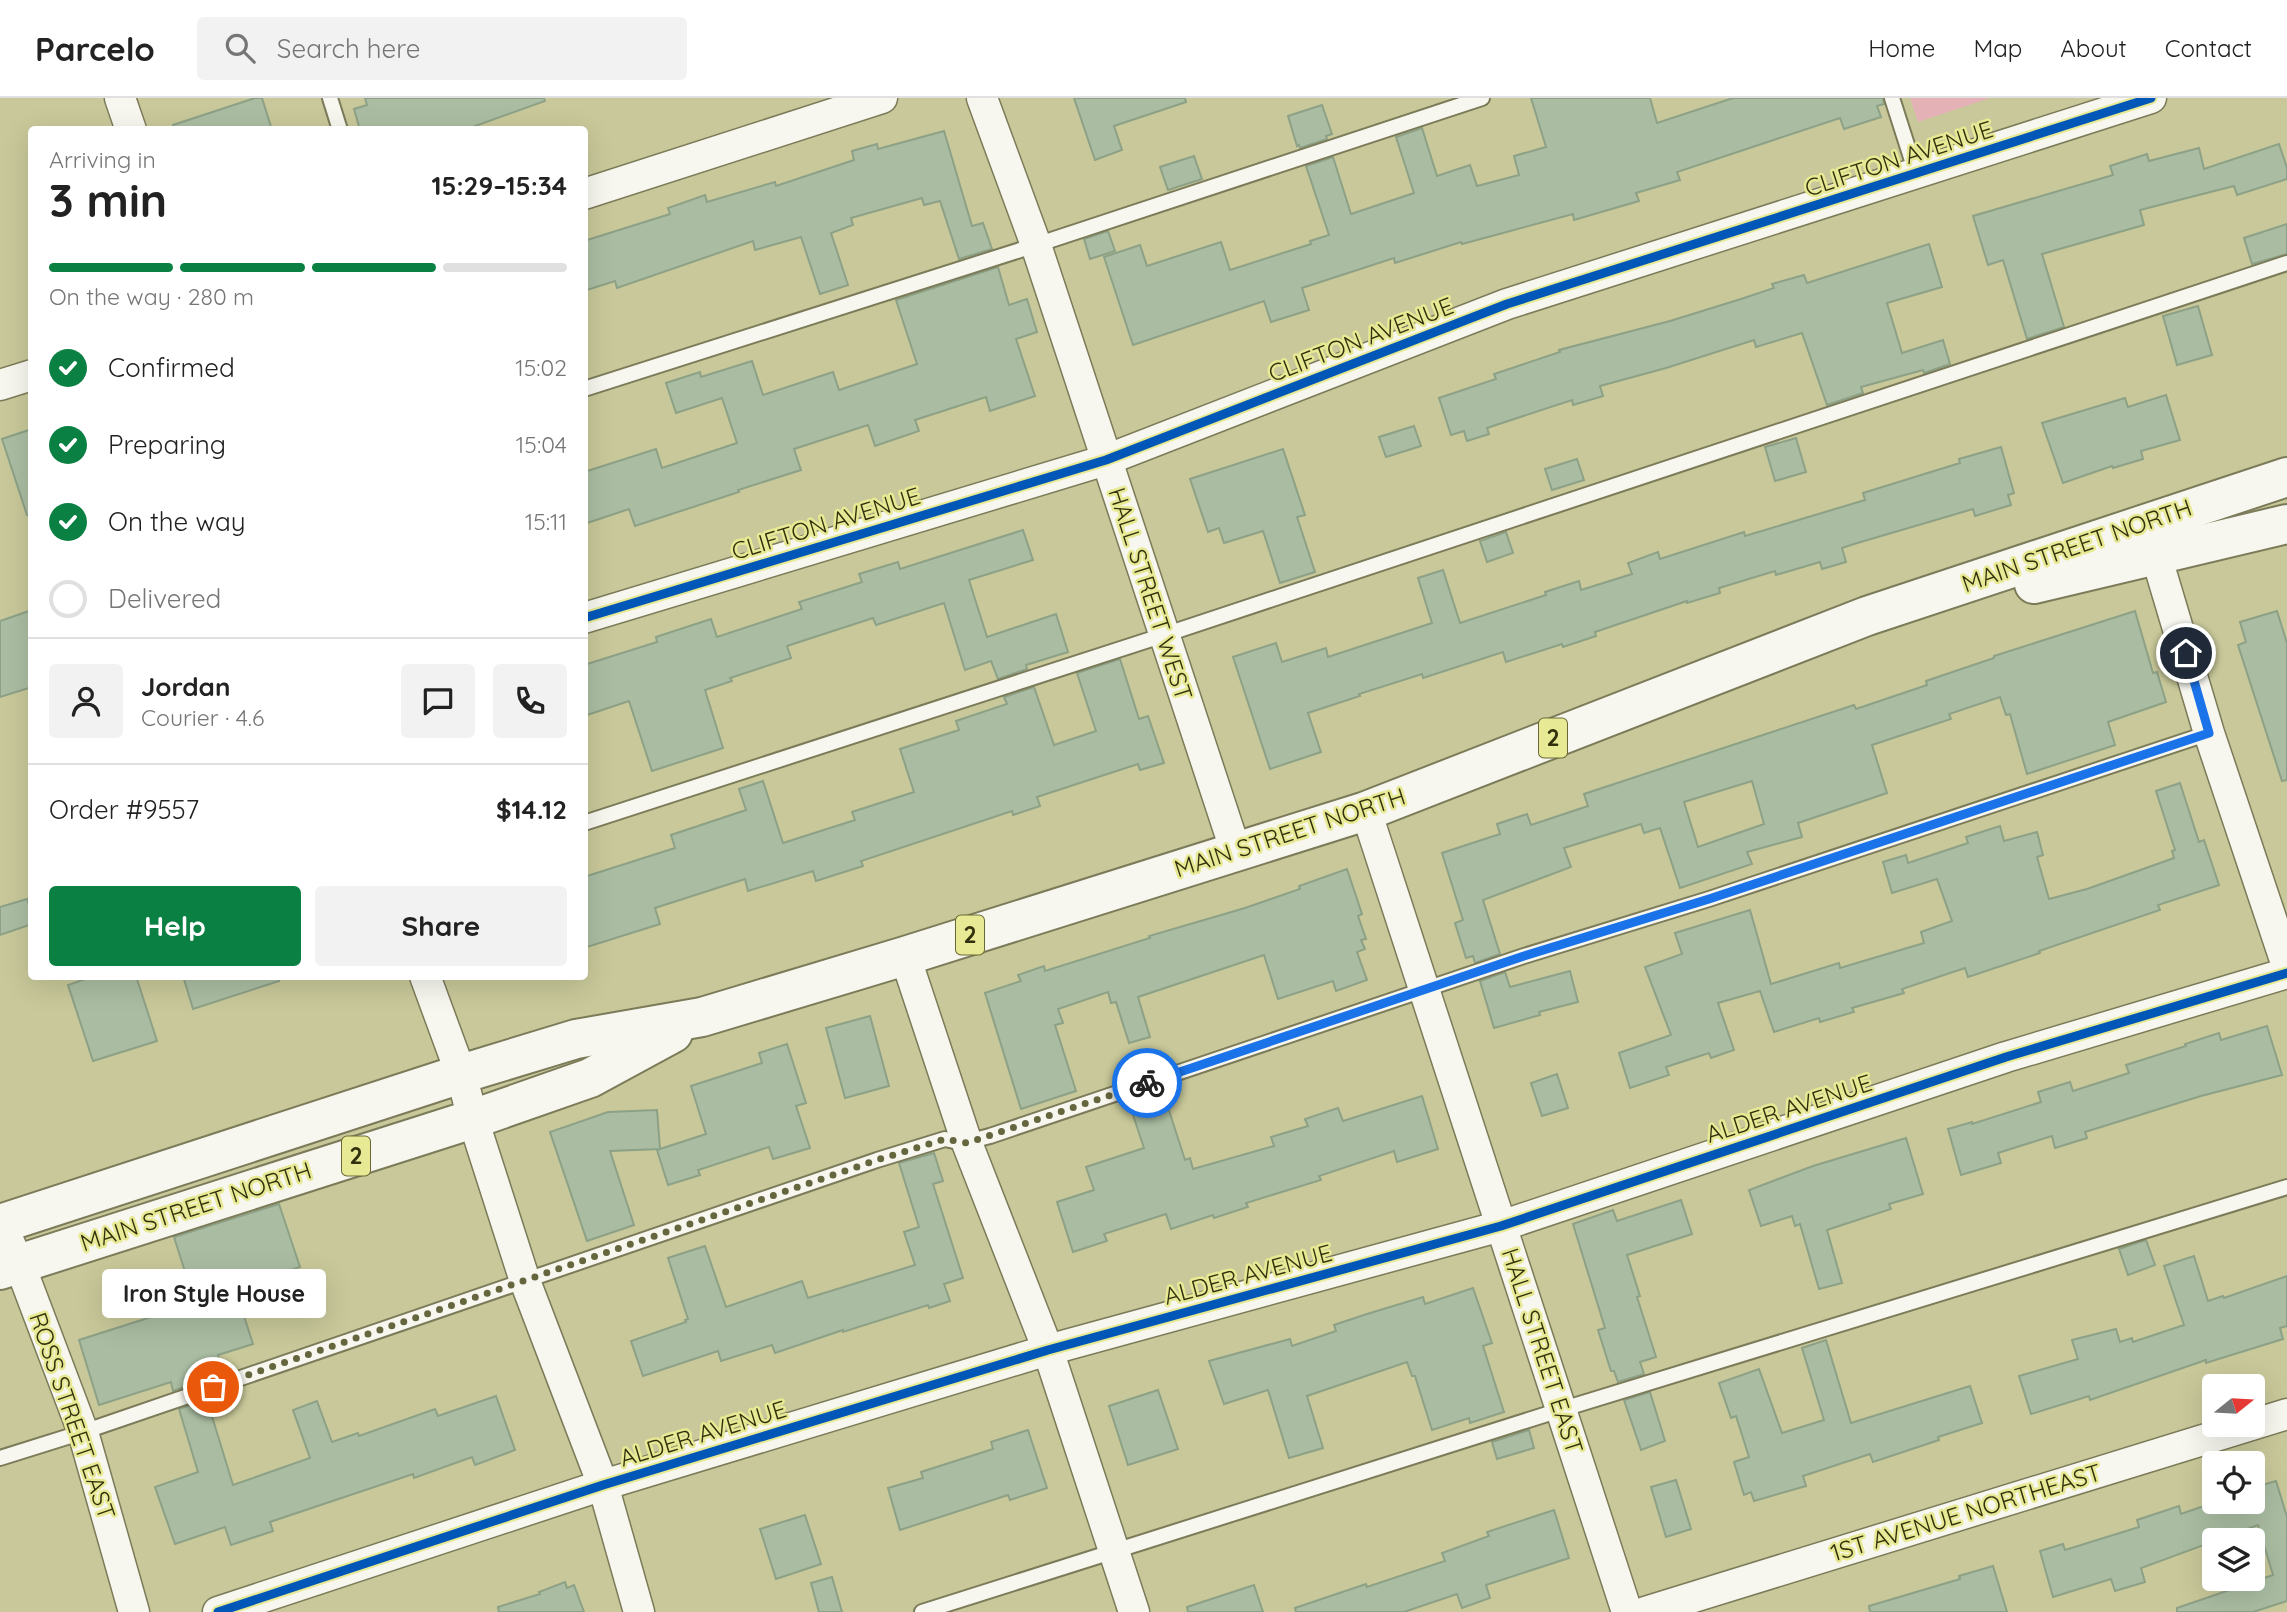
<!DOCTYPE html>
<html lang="en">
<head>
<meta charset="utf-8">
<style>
	body { margin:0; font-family:Quicksand,sans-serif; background:#f2f2f2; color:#222; height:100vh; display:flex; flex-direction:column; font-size:26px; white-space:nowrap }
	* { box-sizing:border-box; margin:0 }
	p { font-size:23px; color:#767676 }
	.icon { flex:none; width:38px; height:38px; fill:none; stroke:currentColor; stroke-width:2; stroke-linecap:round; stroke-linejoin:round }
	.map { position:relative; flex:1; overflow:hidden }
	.details { position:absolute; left:28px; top:28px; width:560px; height:854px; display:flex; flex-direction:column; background:#fff; border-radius:7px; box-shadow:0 7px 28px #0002 }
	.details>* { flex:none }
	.needle { width:46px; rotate:72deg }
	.buttons { position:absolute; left:2202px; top:1276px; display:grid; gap:14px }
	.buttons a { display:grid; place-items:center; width:63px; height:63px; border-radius:7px; background:#fff; box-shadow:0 7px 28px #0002; font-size:35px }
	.pin { position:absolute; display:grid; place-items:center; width:60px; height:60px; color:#fff; margin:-30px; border:4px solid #fff; border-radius:50%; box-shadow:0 2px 7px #0007 }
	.courier { position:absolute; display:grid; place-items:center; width:70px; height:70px; margin:-35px; border:5px solid #1a73e8; border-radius:50%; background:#fff; color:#222; box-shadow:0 2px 9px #0007 }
	.bubble { position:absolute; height:49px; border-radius:7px; background:#fff; box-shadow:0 7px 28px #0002; font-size:23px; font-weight:700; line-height:49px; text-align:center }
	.headline em { font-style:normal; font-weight:700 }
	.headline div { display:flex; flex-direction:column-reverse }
	.headline { display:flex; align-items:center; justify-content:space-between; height:119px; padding:0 21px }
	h1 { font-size:46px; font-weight:700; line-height:52px }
	.bar { display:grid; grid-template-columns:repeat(4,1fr); gap:10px 7px; align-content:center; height:84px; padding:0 21px }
	.bar i { height:9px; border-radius:5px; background:#e0e0e0 }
	.bar .selected { background:#0b8043 }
	.bar p { grid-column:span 4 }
	.line { display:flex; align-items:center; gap:18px; padding:0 21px; border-top:2px solid #e0e0e0 }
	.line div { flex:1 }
	.round { display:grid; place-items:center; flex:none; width:74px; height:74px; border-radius:7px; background:#f2f2f2 }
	ol { padding:0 21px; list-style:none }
	li { display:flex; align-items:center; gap:21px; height:77px }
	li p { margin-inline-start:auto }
	li .icon { padding:7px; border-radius:50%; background:#0b8043; color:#fff; stroke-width:4 }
	li:last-child { color:#767676 }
	li i { width:38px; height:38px; border:4px solid #e0e0e0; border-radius:50% }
	.primary-button { display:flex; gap:14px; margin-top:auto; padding:14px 21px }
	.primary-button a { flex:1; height:80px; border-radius:7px; background:#0b8043; color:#fff; font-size:28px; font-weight:700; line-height:80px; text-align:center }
	.primary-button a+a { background:#f2f2f2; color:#222 }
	header { display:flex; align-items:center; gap:42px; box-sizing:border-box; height:98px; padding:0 35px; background:#fff; border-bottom:2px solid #e0e0e0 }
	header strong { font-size:33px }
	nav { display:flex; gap:38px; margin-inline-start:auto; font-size:24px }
	.search { width:490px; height:63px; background:#f2f2f2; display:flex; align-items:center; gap:18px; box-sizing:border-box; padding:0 24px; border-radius:7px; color:#767676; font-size:26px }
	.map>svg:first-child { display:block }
	.green { fill:#e4b2b6 }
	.building { fill:#aabda2; stroke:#8da186; stroke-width:2; fill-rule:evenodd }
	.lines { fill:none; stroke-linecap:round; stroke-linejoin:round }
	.lane-casing { stroke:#7c7b59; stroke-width:18 }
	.street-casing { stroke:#7c7b59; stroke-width:33 }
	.primary-casing { stroke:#7c7b59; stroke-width:42 }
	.lane { stroke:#f7f7f0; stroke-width:14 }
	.street { stroke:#f7f7f0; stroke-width:30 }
	.primary { stroke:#f7f7f0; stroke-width:38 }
	.cycleway-casing { stroke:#e8e994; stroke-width:13 }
	.cycleway { stroke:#0057b8; stroke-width:9 }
	.done { stroke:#66663e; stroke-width:7; stroke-dasharray:0 12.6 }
	.route { stroke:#1a73e8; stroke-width:9 }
	.labels { text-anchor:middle; stroke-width:5; stroke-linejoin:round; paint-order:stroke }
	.shield { fill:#e8e994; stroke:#686836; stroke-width:2 }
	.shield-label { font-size:23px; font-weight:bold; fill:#31310d }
	.street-label { font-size:24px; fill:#31310d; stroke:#e8e994 }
</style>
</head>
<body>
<header>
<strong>Parcelo</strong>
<div class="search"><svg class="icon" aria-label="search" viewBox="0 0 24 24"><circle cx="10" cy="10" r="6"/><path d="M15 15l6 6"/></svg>Search here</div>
<nav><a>Home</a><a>Map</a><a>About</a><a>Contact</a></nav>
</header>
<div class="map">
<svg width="2287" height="1514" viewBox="0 0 2287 1514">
	<rect width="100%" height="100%" fill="#c8c89a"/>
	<path class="green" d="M1910,0H1990L1918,24Z"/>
	<g class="building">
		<path d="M255,0H262L272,32H174L173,27Z"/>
		<path d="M365,0H544L545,3L464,32H360L354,11L367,7Z"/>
		<path d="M1074,0H1185L1186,4L1114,28L1122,52L1095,62Z"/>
		<path d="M1531,0H1650L1657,25L1733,0H1883L1884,6L1877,8L1881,19L1844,31L1840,20L1677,74L1680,82L1636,95L1639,103L1574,122L1573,116L1462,146L1461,144L1395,165L1394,160L1302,190L1309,212L1271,224L1264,203L1133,247L1104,159L1140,147L1147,168L1221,144L1230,172L1311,146L1310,143L1329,137L1306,68L1333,59L1351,116L1414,95L1396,39L1422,30L1437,78L1470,67L1477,88L1519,77L1514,58L1546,49Z"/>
		<path d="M1322,7L1332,36L1326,38L1327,41L1300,50L1299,47L1297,48L1288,18Z"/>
		<path d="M944,33L972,128L983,125L992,151L959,161L940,103L924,107L922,100L851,120L853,127L831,135L848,187L820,196L801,139L755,152L753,143L617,190L615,183L584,193V143L670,116L668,110L705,97L707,104L775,84L776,88L854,62L852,53L877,46L878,51Z"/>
		<path d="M2279,46L2287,70V81L2237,97L2234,88L2140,112L2144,127L2042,156L2064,229L2027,241L2003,162L1988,167L1973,118L2113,77L2110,68L2147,56L2149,63L2199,50L2204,71Z"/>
		<path d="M1194,58L1202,81L1168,92L1160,69Z"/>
		<path d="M2287,126V156L2252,166L2244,140Z"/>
		<path d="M1108,133L1115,153L1090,161L1084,141Z"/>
		<path d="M1929,146L1942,189L1887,205L1902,255L1943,242L1950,266L1924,275L1923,272L1861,289L1863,295L1827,307L1802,235L1756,249L1754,242L1666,270L1600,288L1603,298L1573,307L1572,302L1487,330L1489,336L1467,343L1464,333L1451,337L1439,300L1496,281L1494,276L1560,254L1559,252L1670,223L1741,201L1774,190L1772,186L1804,177L1807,185Z"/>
		<path d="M998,169L1009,207L1027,201L1037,234L1016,241L1035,298L990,313L986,299L915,322L919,333L875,348L868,327L794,351L801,372L738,392L739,394L635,428L629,411L584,426V374L656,351L662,370L737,345L722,300L676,315L666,285L700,274L701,279L752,263L763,297L833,274L839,292L917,266L896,202Z"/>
		<path d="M2198,208L2212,257L2177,267L2163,218Z"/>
		<path d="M2166,297L2180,342L2141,353L2143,361L2113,370L2112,368L2063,385L2042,325L2125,300L2128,309Z"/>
		<path d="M1414,328L1421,348L1386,359L1379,339Z"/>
		<path d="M32,331V416L27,417L2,341Z"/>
		<path d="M1796,340L1806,374L1775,383L1765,349Z"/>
		<path d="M2001,349L2014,395L2008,397L2011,407L1975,418L1973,411L1854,446L1842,450L1846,464L1822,471L1820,464L1776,477L1775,473L1719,490L1720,495L1687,505V503L1595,534L1596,538L1563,549L1562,546L1506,564L1503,554L1423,580L1422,576L1359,596L1360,598L1308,615L1321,654L1270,671L1233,559L1276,545L1282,564L1326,550L1328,559L1432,525L1418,480L1443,472L1460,525L1546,497L1545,494L1579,483L1581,492L1632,476L1628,465L1658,454L1660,461L1744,434L1745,438L1865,402L1863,395L1960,365L1959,361Z"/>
		<path d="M1283,351L1305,417L1297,419L1315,474L1280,485L1263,433L1224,445L1219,430L1208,434L1190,381Z"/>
		<path d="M1577,361L1584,382L1552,392L1545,371Z"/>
		<path d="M1023,432L1033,462L969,482L987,539L1056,516L1068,554L1026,567L1027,571L998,581L991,563L965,572L944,505L876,527L873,520L787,548L791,560L730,580L732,583L705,592L723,650L652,673L629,603L584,618V567L657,544L656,539L711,521L717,539L802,511L799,504L862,484L859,476L898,464L900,471Z"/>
		<path d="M1506,434L1513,455L1487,464L1480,443Z"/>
		<path d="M32,512V589L0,599V523Z"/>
		<path d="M2135,513L2153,575L2157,574L2166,604L2108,624L2115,647L2027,676L2010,616L2006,617L2000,599L1949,616L1951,621L1872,647L1887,695L1798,725L1802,739L1747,754L1752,766L1680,790L1660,730L1644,735L1641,726L1564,750L1571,769L1483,802L1500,856L1475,865L1473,858L1466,860L1455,825L1463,822L1442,755L1500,736L1497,726L1527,716L1531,727L1588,708L1584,696L1854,607L1856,611L1927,587L1926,583L1994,560V558ZM1752,683L1764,726L1698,749L1684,704Z"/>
		<path d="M2277,513L2287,545V682L2282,683L2238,547L2246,544L2240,524Z"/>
		<path d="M1120,561L1139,621L1148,618L1164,665L1140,672L1138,666L1037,699L1040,708L1013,717L1012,713L861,763L863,768L816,783L813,773L748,793L745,781L655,810L660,826L584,850V779L675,750L671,737L746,712L739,691L763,683L783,745L855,722L852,714L914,694L900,651L959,632L956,623L1007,606L1004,599L1034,589L1054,647L1096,633L1077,575Z"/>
		<path d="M2180,685L2199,744L2204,742L2219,787L2158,807L2160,812L2039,853L2040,855L1968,879L1965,870L1902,891L1904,895L1852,910L1854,914L1820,924L1819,920L1774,934L1760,893L1718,905L1734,952L1711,960L1709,955L1666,969L1669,977L1630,990L1619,955L1671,937L1645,869L1682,856L1675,835L1750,812L1771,886L1839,865L1840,870L1924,845L1921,834L1952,823L1937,781L1892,795L1883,764L1906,757L1908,765L1968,745L1966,739L2000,728L2004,743L2037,734L2043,757L2037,759L2049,801L2087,791L2174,760L2172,753L2175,752L2156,693Z"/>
		<path d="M1347,771L1362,816L1358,818L1366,841L1361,842L1365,851L1357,854L1367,882L1336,893L1333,883L1278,901L1264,857L1138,899L1150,939L1129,945L1116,904L1111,905L1108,894L1058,911L1063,925L1055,927L1076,993L1021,1011L985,895L1021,883L1018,877L1044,868L1045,873L1150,840L1149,838L1245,810L1300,791L1299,788Z"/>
		<path d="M27,801L32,816V826L0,837V809Z"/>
		<path d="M1570,873L1578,904L1539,914L1540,917L1494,930L1480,883L1505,874L1510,889Z"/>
		<path d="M94,878H136L157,943L93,963L68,887Z"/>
		<path d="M183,878H279V883L193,911Z"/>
		<path d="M870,918L889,988L845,1000L826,930Z"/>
		<path d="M2267,928L2282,977L2201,998L2085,1034L2087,1040L2055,1050L2052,1038L1998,1055L2001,1065L1961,1077L1948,1031L1972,1024V1026L2041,1004L2038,994L2070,984L2073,993L2129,975L2126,967L2186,948L2185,946L2219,935L2221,942Z"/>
		<path d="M787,946L806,1005L796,1008L810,1050L773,1061L769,1049L698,1072L700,1077L668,1087L657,1052L706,1036L691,988L762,965L759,955Z"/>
		<path d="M1557,976L1568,1010L1542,1018L1531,985Z"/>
		<path d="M1164,997L1185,1062L1190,1060L1193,1071L1274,1048L1271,1039L1308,1028L1305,1021L1338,1010L1343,1023L1422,998L1438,1051L1397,1064L1394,1053L1319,1078L1321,1082L1246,1105L1248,1109L1214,1120L1213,1117L1171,1131L1166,1116L1104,1136L1107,1143L1073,1154L1057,1104L1094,1092L1086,1069L1144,1050L1130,1008Z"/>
		<path d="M657,1012L660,1051L610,1053L634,1127L587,1143L550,1034L608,1014Z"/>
		<path d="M1906,1040L1923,1096L1889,1106L1891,1111L1827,1132L1842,1185L1819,1191L1800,1126L1795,1128L1792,1118L1761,1128L1749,1092L1813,1068Z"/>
		<path d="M934,1055L943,1083L933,1086L963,1180L944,1186L950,1203L929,1210L928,1207L843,1234V1232L775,1255L772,1247L721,1263L718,1253L643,1278L631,1243L686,1224L685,1222L688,1221L668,1160L705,1148L726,1209L802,1183L808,1200L915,1167L904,1134L919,1129L899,1065Z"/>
		<path d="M1681,1102L1692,1136L1627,1157L1640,1198L1637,1199L1656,1259L1640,1264L1644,1276L1618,1284L1614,1273H1611L1598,1232L1605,1230L1573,1126L1613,1112L1617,1123Z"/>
		<path d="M279,1106L300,1169L235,1190L253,1246L218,1257L221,1269L199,1276L201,1283L173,1293L171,1284L99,1307L79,1242L195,1205L174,1139Z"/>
		<path d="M2146,1142L2155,1167L2128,1177L2119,1151Z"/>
		<path d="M2194,1158L2208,1203L2223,1198L2224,1200L2287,1178V1228L2280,1230L2283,1241L2206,1265V1262L2090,1302L2089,1298L2031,1316L2019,1278L2078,1261L2072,1242L2116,1231L2120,1244L2132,1240L2133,1244L2184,1227L2164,1168Z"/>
		<path d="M1473,1190L1492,1245L1483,1248L1504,1314L1470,1325L1469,1320L1432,1332L1415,1278H1412L1407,1264L1307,1298L1323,1350L1289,1360L1268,1292L1224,1306L1209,1263L1290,1241L1292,1248L1336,1233L1334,1227L1367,1216L1423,1199L1425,1206Z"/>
		<path d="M1826,1242L1851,1325L1970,1288L1982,1325L1938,1339L1939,1342L1873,1364L1870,1356L1803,1378L1806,1388L1754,1403L1751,1394L1744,1397L1734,1364L1749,1359L1736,1318L1731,1320L1719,1285L1759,1271L1782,1335L1824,1322L1802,1250Z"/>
		<path d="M1158,1292L1178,1351L1128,1367L1109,1308Z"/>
		<path d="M1650,1294L1665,1343L1641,1352L1624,1302Z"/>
		<path d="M496,1298L515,1352L475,1367L472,1359L414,1380L413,1376L270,1424L273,1433L231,1447L225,1429L175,1446L155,1389L198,1374L179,1311L207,1302L233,1387L310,1360L293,1312L317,1303L332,1344L358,1335L359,1338L435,1311L438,1318Z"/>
		<path d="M1028,1332L1047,1390L1010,1402L1008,1397L900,1432L888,1390L923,1380L921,1374L993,1351L991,1344Z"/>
		<path d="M1529,1332L1534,1350L1497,1361L1492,1344Z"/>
		<path d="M1676,1382L1691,1431L1666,1439L1651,1389Z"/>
		<path d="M2276,1383L2287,1419V1503L2253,1514H2177V1510L2273,1477L2258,1427L2141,1470L2145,1484L2115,1493L2111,1481L2053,1499L2040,1453L2063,1446L2065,1452L2139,1429L2137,1422L2179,1408L2181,1416L2215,1404H2252V1390Z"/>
		<path d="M1554,1412L1569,1460L1486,1487L1490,1500L1462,1510L1457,1496L1404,1514H1296L1295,1510L1366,1486L1367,1489L1445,1463L1442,1455L1489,1438L1487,1434Z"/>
		<path d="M805,1417L821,1466L776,1481L760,1431Z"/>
		<path d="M1993,1468L2007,1514H1870L1869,1508L1960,1481L1959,1478Z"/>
		<path d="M832,1479L842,1514H819L811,1485Z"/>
		<path d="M565,1484L567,1490L574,1487L584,1514H499L498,1509L540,1496L539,1494Z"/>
		<path d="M1254,1487L1263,1514H1188L1187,1509Z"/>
	</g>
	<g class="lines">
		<g class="lane-casing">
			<g id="lane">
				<path d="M330,0L340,32"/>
				<path d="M1892,0L1916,75"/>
				<path d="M584,291L1036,147L1482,0"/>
				<path d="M584,725L1164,537L2287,165"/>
				<path d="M0,1360L83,1334L877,1062L945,1041L963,1045L990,1038L1524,858L1709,801L2209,635"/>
				<path d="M922,1514L1560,1312L2287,1089"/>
			</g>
		</g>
		<g class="street-casing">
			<g id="street">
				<path d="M120,0L131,32"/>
				<path d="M982,0L1036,147L1236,754"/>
				<path d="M584,96L882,0"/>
				<path d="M0,287L32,277"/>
				<path d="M2150,437L2209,635L2287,868"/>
				<path d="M584,520L1106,362L1507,206L2151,0"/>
				<path d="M1366,713L1627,1514"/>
				<path d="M905,858L967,1045L1048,1252L1134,1514"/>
				<path d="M425,878L461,976L473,1021L525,1183L603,1387L639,1514"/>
				<path d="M0,1123L24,1178L83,1334L134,1514"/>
				<path d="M218,1514L603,1387L1048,1252L1501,1128L2006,959L2287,875"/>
				<path d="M1645,1514L2287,1316"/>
			</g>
		</g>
		<g class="primary-casing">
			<g id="primary">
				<path d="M2034,486L2287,426"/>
				<path d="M0,1126L461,976L576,941L702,919L905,858L1366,713L1867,518L2287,379"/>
				<path d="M0,1172L473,1021L590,980L673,935"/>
			</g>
		</g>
		<use href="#lane" class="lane"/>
		<use href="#street" class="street"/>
		<use href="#primary" class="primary"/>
		<g class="cycleway-casing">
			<g id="cycleway">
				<path d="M584,520L1106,362L1507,206L2151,0"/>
				<path d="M218,1514L603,1387L1048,1252L1501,1128L2006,959L2287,875"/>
			</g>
		</g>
		<use href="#cycleway" class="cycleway"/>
	</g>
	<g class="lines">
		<path class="done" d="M213,1289L877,1062L945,1041L967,1045L1147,985"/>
		<path class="route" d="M1147,985L1524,858L1709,801L2209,635L2186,555"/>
	</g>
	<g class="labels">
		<g class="shield">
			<rect x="1539" y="620.5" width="28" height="39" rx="5"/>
			<rect x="956" y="817.5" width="28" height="39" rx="5"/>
			<rect x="342" y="1038.5" width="28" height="39" rx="5"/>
		</g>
		<g class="shield-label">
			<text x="1553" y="648">2</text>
			<text x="970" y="845">2</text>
			<text x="356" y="1066">2</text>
		</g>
		<g class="street-label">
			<text transform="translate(1899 61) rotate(-18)" y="8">CLIFTON AVENUE</text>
			<text transform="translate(1361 242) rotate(-21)" y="8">CLIFTON AVENUE</text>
			<text transform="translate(826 426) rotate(-17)" y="8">CLIFTON AVENUE</text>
			<text transform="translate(2077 448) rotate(-19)" y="8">MAIN STREET NORTH</text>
			<text transform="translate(1150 496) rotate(72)" y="8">HALL STREET WEST</text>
			<text transform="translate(1290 735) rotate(-18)" y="8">MAIN STREET NORTH</text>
			<text transform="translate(1789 1011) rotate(-18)" y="8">ALDER AVENUE</text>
			<text transform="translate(196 1109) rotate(-18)" y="8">MAIN STREET NORTH</text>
			<text transform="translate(1248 1177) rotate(-15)" y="8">ALDER AVENUE</text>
			<text transform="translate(1542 1253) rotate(72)" y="8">HALL STREET EAST</text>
			<text transform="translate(72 1318) rotate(71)" y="8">ROSS STREET EAST</text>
			<text transform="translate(703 1336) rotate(-17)" y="8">ALDER AVENUE</text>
			<text transform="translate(1966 1415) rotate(-17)" y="8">1ST AVENUE NORTHEAST</text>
		</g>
	</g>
</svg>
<div class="buttons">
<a><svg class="needle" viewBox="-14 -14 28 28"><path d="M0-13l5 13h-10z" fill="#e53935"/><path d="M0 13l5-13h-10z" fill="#767676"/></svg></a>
<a><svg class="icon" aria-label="locate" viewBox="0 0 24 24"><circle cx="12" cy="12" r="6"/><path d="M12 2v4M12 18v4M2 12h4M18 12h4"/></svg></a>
<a><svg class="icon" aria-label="layers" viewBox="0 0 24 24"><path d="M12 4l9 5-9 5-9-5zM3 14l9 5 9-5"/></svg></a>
</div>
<div class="pin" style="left:213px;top:1289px;background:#ea580c"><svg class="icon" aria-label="bag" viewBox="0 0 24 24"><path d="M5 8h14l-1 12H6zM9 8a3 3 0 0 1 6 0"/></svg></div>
<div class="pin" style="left:2186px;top:555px;background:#1f2937"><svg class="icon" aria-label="home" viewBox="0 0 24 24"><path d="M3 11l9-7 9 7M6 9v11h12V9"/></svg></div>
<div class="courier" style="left:1147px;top:985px"><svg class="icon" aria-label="bike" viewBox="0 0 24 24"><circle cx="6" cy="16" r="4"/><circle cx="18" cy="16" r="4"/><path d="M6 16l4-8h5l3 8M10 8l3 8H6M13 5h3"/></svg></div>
<div class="bubble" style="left:102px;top:1171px;width:224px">Iron Style House</div>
<section class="details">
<div class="headline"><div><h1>3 min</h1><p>Arriving in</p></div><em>15:29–15:34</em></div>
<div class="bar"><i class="selected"></i><i class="selected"></i><i class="selected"></i><i></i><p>On the way · 280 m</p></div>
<ol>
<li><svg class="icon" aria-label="check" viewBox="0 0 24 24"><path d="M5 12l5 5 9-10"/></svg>Confirmed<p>15:02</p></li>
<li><svg class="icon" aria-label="check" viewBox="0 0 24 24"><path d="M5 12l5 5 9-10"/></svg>Preparing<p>15:04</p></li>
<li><svg class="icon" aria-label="check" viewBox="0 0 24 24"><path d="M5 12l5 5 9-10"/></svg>On the way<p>15:11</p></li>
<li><i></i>Delivered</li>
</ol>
<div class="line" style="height:126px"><a class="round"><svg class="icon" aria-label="person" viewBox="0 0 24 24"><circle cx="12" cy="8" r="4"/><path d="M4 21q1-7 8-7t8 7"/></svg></a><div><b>Jordan</b><p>Courier · 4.6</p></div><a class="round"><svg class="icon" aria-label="chat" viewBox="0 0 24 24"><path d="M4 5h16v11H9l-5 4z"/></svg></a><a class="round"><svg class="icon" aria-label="phone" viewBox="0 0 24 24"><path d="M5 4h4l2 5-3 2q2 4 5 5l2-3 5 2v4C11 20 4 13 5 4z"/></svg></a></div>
<div class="line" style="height:91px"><div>Order #9557</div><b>$14.12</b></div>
<div class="primary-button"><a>Help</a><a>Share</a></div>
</section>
</div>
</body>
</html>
